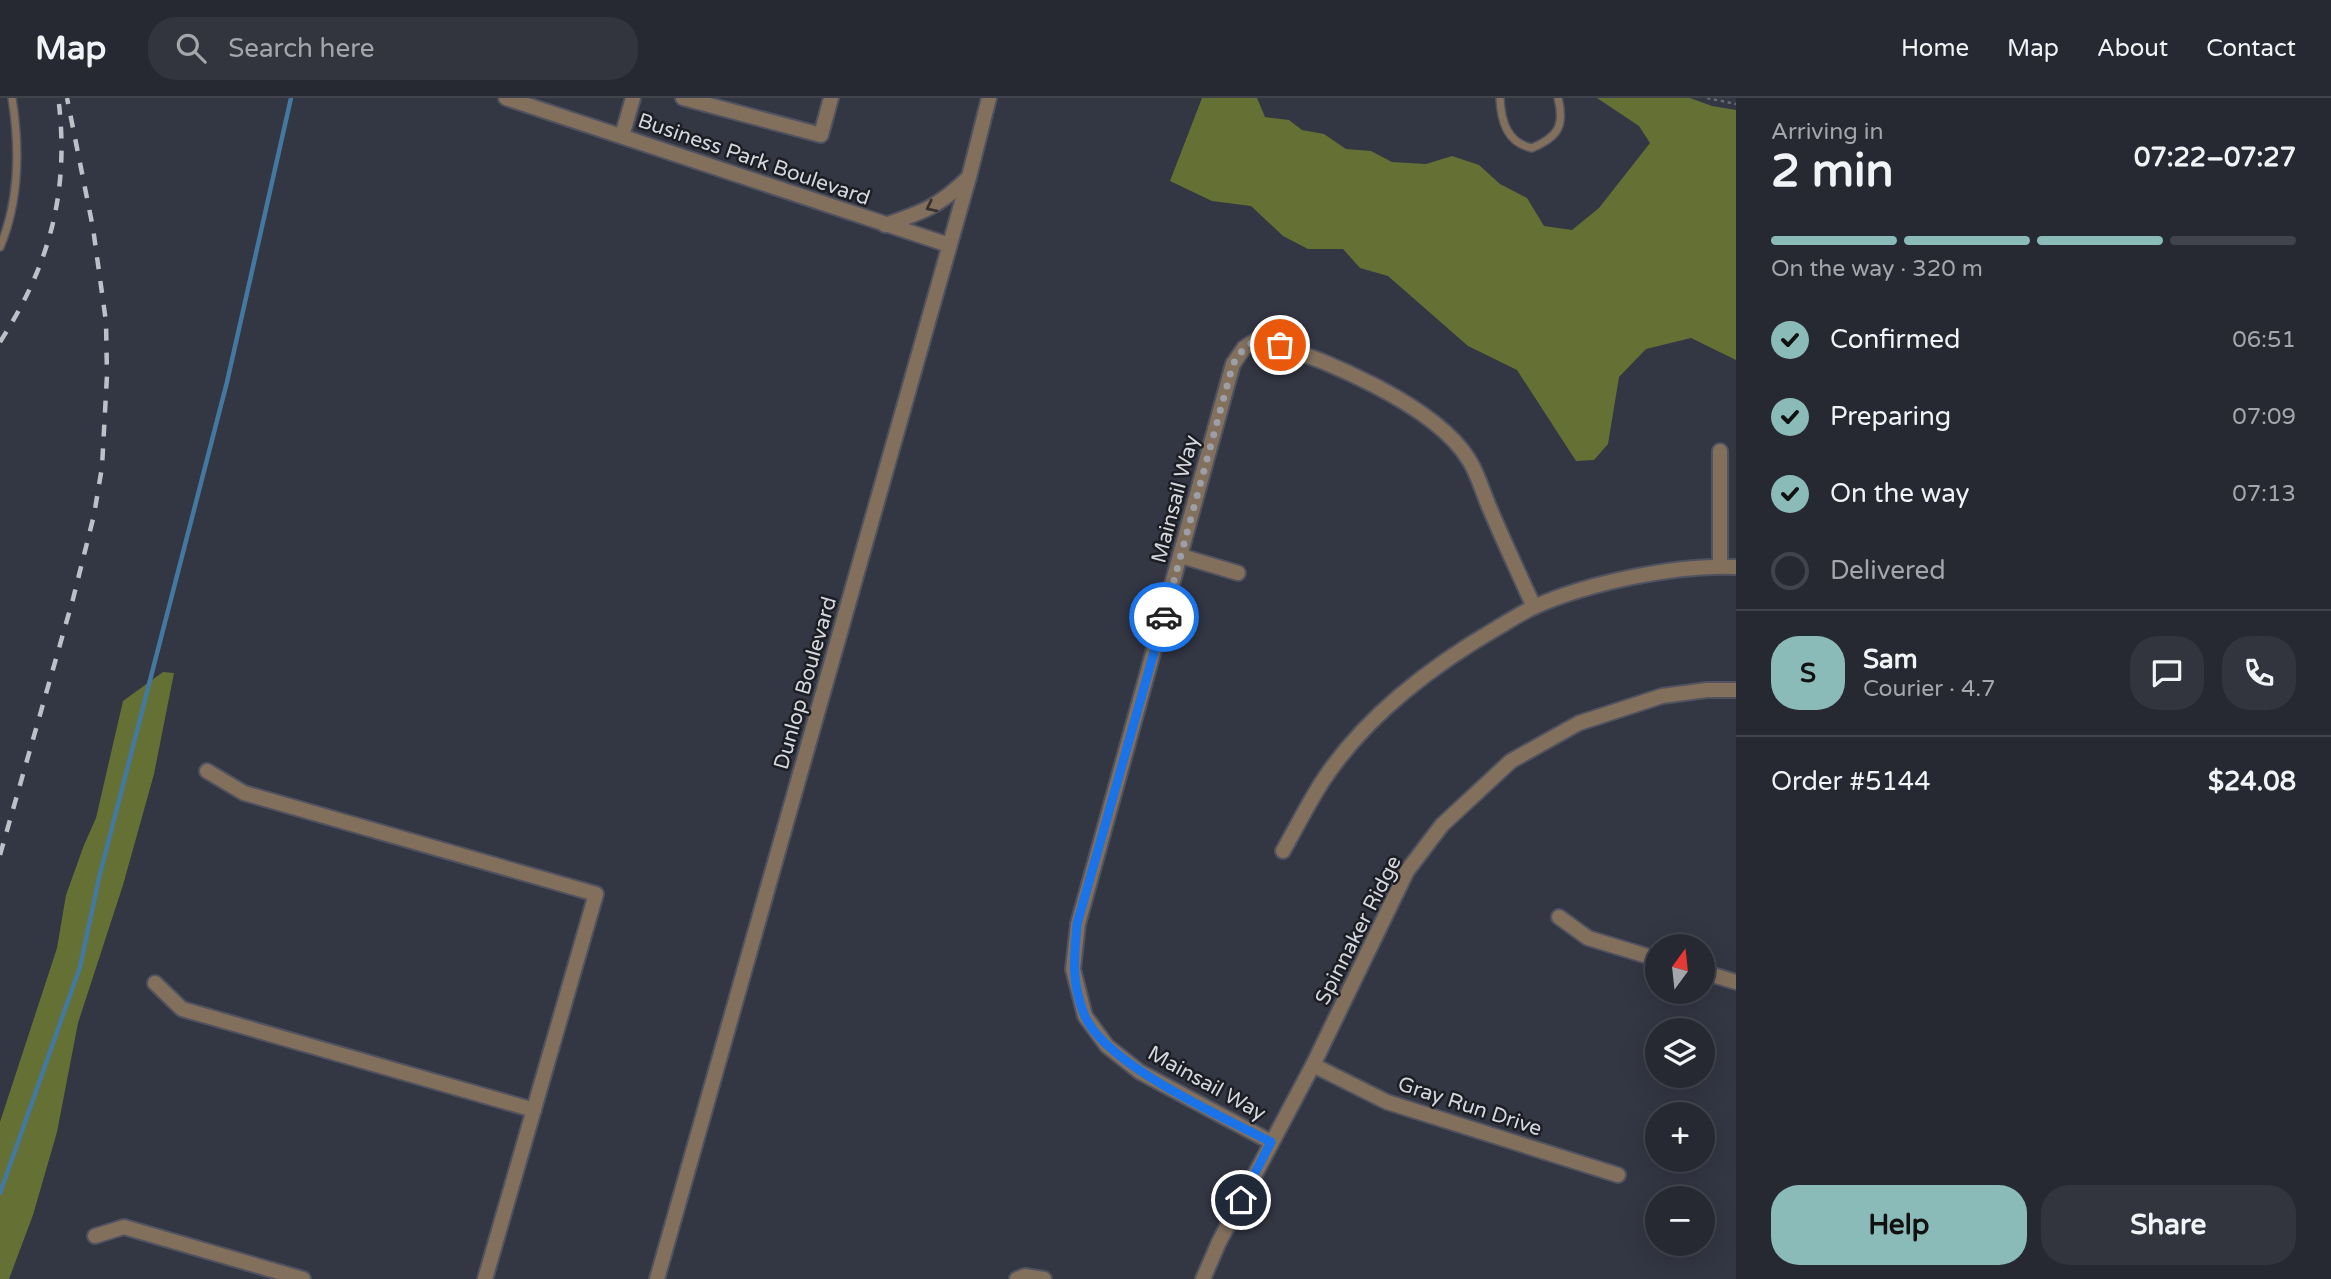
<!DOCTYPE html>
<html lang="en">
<head>
<meta charset="utf-8">
<style>
	body { margin:0; font-family:"Varela Round",sans-serif; background:#32343e; color:#f1f3f6; height:100vh; display:flex; flex-direction:column; font-size:26px; white-space:nowrap }
	* { box-sizing:border-box; margin:0 }
	p { font-size:23px; color:#a4a6ac }
	.icon { flex:none; width:38px; height:38px; fill:none; stroke:currentColor; stroke-width:2; stroke-linecap:round; stroke-linejoin:round }
	.map { position:relative; flex:1; overflow:hidden }
	.sheet { display:flex; flex-direction:column; background:#262832; width:595px }
	.sheet>* { flex:none }
	.needle { width:46px; rotate:15deg }
	.fabs { position:absolute; left:1645px; top:836px; display:grid; gap:14px }
	.fabs a { display:grid; place-items:center; width:70px; height:70px; border-radius:50%; background:#262832; box-shadow:0 7px 28px #0002,0 0 0 2px #42444d; font-size:35px }
	.pin { position:absolute; display:grid; place-items:center; width:60px; height:60px; color:#fff; margin:-30px; border:4px solid #fff; border-radius:50%; box-shadow:0 2px 7px #0007 }
	.courier { position:absolute; display:grid; place-items:center; width:70px; height:70px; margin:-35px; border:5px solid #1a73e8; border-radius:50%; background:#fff; color:#222; box-shadow:0 2px 9px #0007 }
	.summary em { font-style:normal; font-weight:700 }
	.summary div { display:flex; flex-direction:column-reverse }
	.summary { display:flex; align-items:center; justify-content:space-between; height:119px; padding:0 35px }
	h1 { font-size:46px; font-weight:700; line-height:52px }
	.bar { display:grid; grid-template-columns:repeat(4,1fr); gap:10px 7px; align-content:center; height:84px; padding:0 35px }
	.bar i { height:9px; border-radius:5px; background:#42444d }
	.bar .active { background:#8bbbb9 }
	.bar p { grid-column:span 4 }
	.line { display:flex; align-items:center; gap:18px; padding:0 35px; border-top:2px solid #42444d }
	.line div { flex:1 }
	.round { display:grid; place-items:center; flex:none; width:74px; height:74px; border-radius:28px; background:#32343e }
	ol { padding:0 35px; list-style:none }
	li { display:flex; align-items:center; gap:21px; height:77px }
	li p { margin-inline-start:auto }
	li .icon { padding:7px; border-radius:50%; background:#8bbbb9; color:#111; stroke-width:4 }
	li:last-child { color:#a4a6ac }
	li i { width:38px; height:38px; border:4px solid #42444d; border-radius:50% }
	.action { display:flex; gap:14px; margin-top:auto; padding:14px 35px }
	.action a { flex:1; height:80px; border-radius:28px; background:#8bbbb9; color:#111; font-size:28px; font-weight:700; line-height:80px; text-align:center }
	.action a+a { background:#32343e; color:#f1f3f6 }
	header { display:flex; align-items:center; gap:42px; box-sizing:border-box; height:98px; padding:0 35px; background:#262832; border-bottom:2px solid #42444d }
	header strong { font-size:33px }
	nav { display:flex; gap:38px; margin-inline-start:auto; font-size:24px }
	.search { width:490px; height:63px; background:#32343e; display:flex; align-items:center; gap:18px; box-sizing:border-box; padding:0 24px; border-radius:28px; color:#a4a6ac; font-size:26px }
	main { display:flex; flex:1; min-height:0 }
	.map>svg:first-child { display:block }
	.forest { fill:#657035 }
	.lines { fill:none; stroke-linecap:round; stroke-linejoin:round }
	.stream { stroke:#4379a0; stroke-width:4.5 }
	.service-casing { stroke:#50535f; stroke-width:10 }
	.minor-casing { stroke:#50535f; stroke-width:18 }
	.tertiary-casing { stroke:#50535f; stroke-width:18 }
	.path { stroke:#666874; stroke-width:2.5; stroke-dasharray:3.5 3.5; stroke-linecap:butt }
	.service { stroke:#82705c; stroke-width:7 }
	.minor { stroke:#82705c; stroke-width:14 }
	.tertiary { stroke:#82705c; stroke-width:14 }
	.rail { stroke:#bec0c9; stroke-width:4.5; stroke-dasharray:12 12; stroke-linecap:butt }
	.oneway { stroke:#363231 }
	.done { stroke:#9c9fa8; stroke-width:7; stroke-dasharray:0 12.6 }
	.route { stroke:#1a73e8; stroke-width:9 }
	.labels { text-anchor:middle; stroke-width:5; stroke-linejoin:round; paint-order:stroke }
	.street-label { font-size:21px; fill:#d5d7df; stroke:#1c1e23 }
</style>
</head>
<body>
<header>
<strong>Map</strong>
<div class="search"><svg class="icon" aria-label="search" viewBox="0 0 24 24"><circle cx="10" cy="10" r="6"/><path d="M15 15l6 6"/></svg>Search here</div>
<nav><a>Home</a><a>Map</a><a>About</a><a>Contact</a></nav>
</header>
<main>
<div class="map">
<svg width="1736" height="1181" viewBox="0 0 1736 1181">
	<rect width="100%" height="100%" fill="#333643"/>
	<g class="forest">
		<path d="M1202,0H1257L1265,19L1289,22L1302,32L1324,36L1346,51L1371,53L1392,64L1426,66L1452,58L1479,67L1500,86L1527,100L1544,128L1572,132L1599,110L1650,45L1639,28L1597,0H1690L1712,8L1736,12V262L1691,240L1646,251L1619,279L1608,346L1594,362L1576,363L1517,272L1468,248L1388,178L1360,170L1343,151H1308L1283,138L1251,108L1212,103L1170,83Z"/>
		<path d="M163,574L174,575L154,676L123,787L78,925L57,1034L33,1117L9,1181H0V1024L57,850L66,797L84,747L96,720L123,603Z"/>
	</g>
	<g class="lines">
		<path class="stream" d="M0,1095L80,869L99,780L227,284L291,0"/>
		<g class="service-casing">
			<g id="service">
				<path d="M1500,0C1501,23 1507,45 1532,50C1558,39 1565,28 1558,0"/>
				<path d="M0,149C20,101 20,50 12,0"/>
			</g>
		</g>
		<g class="minor-casing">
			<g id="minor">
				<path d="M683,0L821,37L831,0"/>
				<path d="M622,38L633,0"/>
				<path d="M1181,458L1238,475"/>
				<path d="M1720,468V353"/>
				<path d="M207,673L244,695L596,796L485,1181"/>
				<path d="M1283,753C1296,730 1308,706 1322,684C1365,618 1430,569 1497,530C1509,523 1521,515 1534,509C1587,485 1678,466 1736,469"/>
				<path d="M1559,819L1588,840L1657,861"/>
				<path d="M1703,874L1736,884"/>
				<path d="M155,885L182,911L534,1012"/>
				<path d="M1313,967L1387,1004L1618,1077"/>
				<path d="M1271,1044L1140,974L1107,948L1085,918L1073,871L1078,826L1233,266L1244,250L1258,241C1320,259 1435,306 1469,362C1478,376 1483,395 1490,411C1504,444 1519,476 1534,509"/>
				<path d="M95,1138L124,1129L303,1181"/>
				<path d="M1017,1181L1025,1178L1044,1181"/>
				<path d="M1203,1181L1219,1144L1313,967L1407,773L1442,727L1511,663L1579,625L1662,598L1707,592H1736"/>
			</g>
		</g>
		<g class="tertiary-casing">
			<g id="tertiary">
				<path d="M506,0L949,147"/>
				<path d="M885,127C923,114 938,109 968,80"/>
				<path d="M657,1181L969,79L989,0"/>
			</g>
		</g>
		<path class="path" d="M1707,0L1736,6"/>
		<use href="#service" class="service"/>
		<use href="#minor" class="minor"/>
		<use href="#tertiary" class="tertiary"/>
		<g class="rail">
			<path d="M0,244C49,168 69,96 59,6"/>
			<path d="M0,757L73,501L94,417L102,369L107,277L106,224L93,130L67,0"/>
		</g>
	</g>
	<defs><path id="oneway-chevron" d="M-2-3.5L2.5 0L-2 3.5" fill="none" stroke-width="1.6" stroke-linecap="round" stroke-linejoin="round" transform="scale(1.75)"/></defs>
	<use class="oneway" href="#oneway-chevron" transform="translate(931 109) rotate(153)"/>
	<g class="lines">
		<path class="done" d="M1164,519L1233,266L1244,250L1258,241L1280,247"/>
		<path class="route" d="M1164,519L1077,826C1074,861 1071,882 1084,916C1103,966 1223,1019 1271,1044L1241,1102"/>
	</g>
	<g class="labels">
		<g class="street-label">
			<text transform="translate(754 61) rotate(19)" y="7">Business Park Boulevard</text>
			<text transform="translate(1175 401) rotate(-75)" y="7">Mainsail Way</text>
			<text transform="translate(805 585) rotate(-74)" y="7">Dunlop Boulevard</text>
			<text transform="translate(1358 832) rotate(-63)" y="7">Spinnaker Ridge</text>
			<text transform="translate(1207 985) rotate(29)" y="7">Mainsail Way</text>
			<text transform="translate(1470 1008) rotate(18)" y="7">Gray Run Drive</text>
		</g>
	</g>
</svg>
<div class="fabs">
<a><svg class="needle" viewBox="-14 -14 28 28"><path d="M0-13l5 13h-10z" fill="#e53935"/><path d="M0 13l5-13h-10z" fill="#a4a6ac"/></svg></a>
<a><svg class="icon" aria-label="layers" viewBox="0 0 24 24"><path d="M12 4l9 5-9 5-9-5zM3 14l9 5 9-5"/></svg></a>
<a>+</a>
<a>−</a>
</div>
<div class="pin" style="left:1280px;top:247px;background:#ea580c"><svg class="icon" aria-label="bag" viewBox="0 0 24 24"><path d="M5 8h14l-1 12H6zM9 8a3 3 0 0 1 6 0"/></svg></div>
<div class="pin" style="left:1241px;top:1102px;background:#1f2937"><svg class="icon" aria-label="home" viewBox="0 0 24 24"><path d="M3 11l9-7 9 7M6 9v11h12V9"/></svg></div>
<div class="courier" style="left:1164px;top:519px"><svg class="icon" aria-label="car" viewBox="0 0 24 24"><path d="M5 17H2v-5l4-1 3-4h7l3 4 3 1v5h-3M9 17h6M6 11h13"/><circle cx="7" cy="17" r="2"/><circle cx="17" cy="17" r="2"/></svg></div>
</div>
<section class="sheet">
<div class="summary"><div><h1>2 min</h1><p>Arriving in</p></div><em>07:22–07:27</em></div>
<div class="bar"><i class="active"></i><i class="active"></i><i class="active"></i><i></i><p>On the way · 320 m</p></div>
<ol>
<li><svg class="icon" aria-label="check" viewBox="0 0 24 24"><path d="M5 12l5 5 9-10"/></svg>Confirmed<p>06:51</p></li>
<li><svg class="icon" aria-label="check" viewBox="0 0 24 24"><path d="M5 12l5 5 9-10"/></svg>Preparing<p>07:09</p></li>
<li><svg class="icon" aria-label="check" viewBox="0 0 24 24"><path d="M5 12l5 5 9-10"/></svg>On the way<p>07:13</p></li>
<li><i></i>Delivered</li>
</ol>
<div class="line" style="height:126px"><b class="round" style="background:#8bbbb9;color:#111">S</b><div><b>Sam</b><p>Courier · 4.7</p></div><a class="round"><svg class="icon" aria-label="chat" viewBox="0 0 24 24"><path d="M4 5h16v11H9l-5 4z"/></svg></a><a class="round"><svg class="icon" aria-label="phone" viewBox="0 0 24 24"><path d="M5 4h4l2 5-3 2q2 4 5 5l2-3 5 2v4C11 20 4 13 5 4z"/></svg></a></div>
<div class="line" style="height:91px"><div>Order #5144</div><b>$24.08</b></div>
<div class="action"><a>Help</a><a>Share</a></div>
</section>
</main>
</body>
</html>
